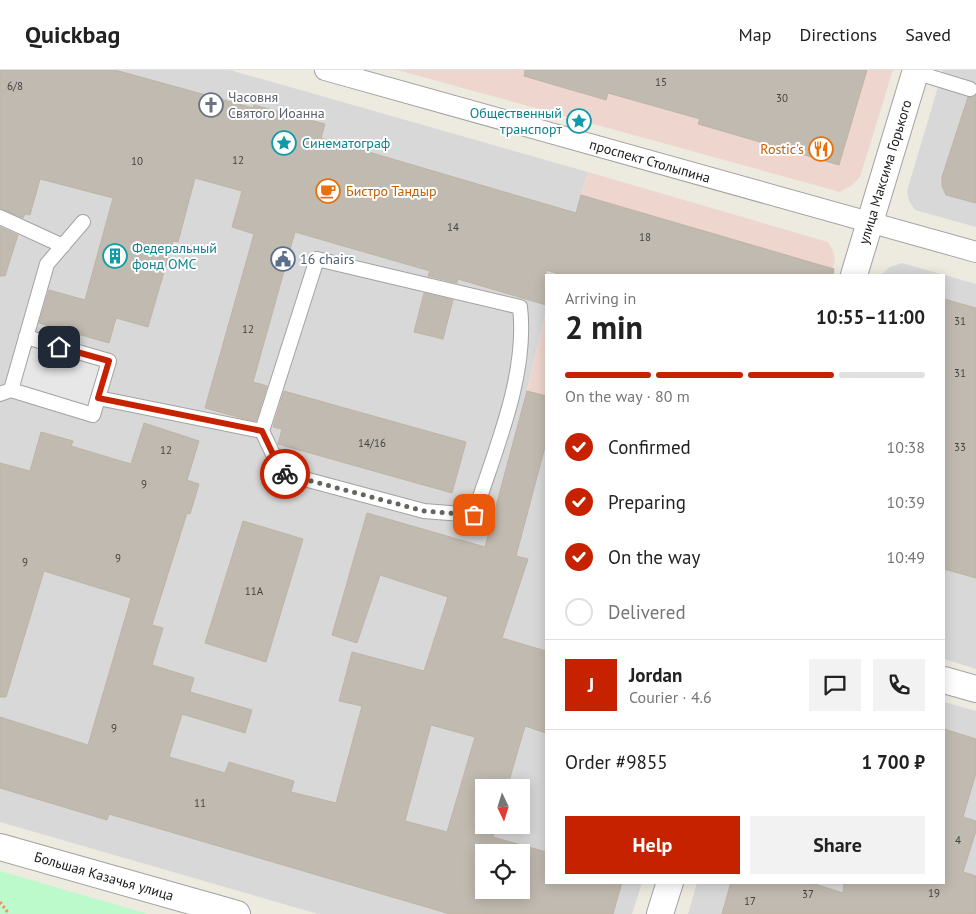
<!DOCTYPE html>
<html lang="en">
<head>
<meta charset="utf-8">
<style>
	body { margin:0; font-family:"PT Sans",sans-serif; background:#f2f2f2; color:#222; height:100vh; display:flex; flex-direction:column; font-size:19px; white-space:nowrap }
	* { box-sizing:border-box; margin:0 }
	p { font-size:16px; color:#767676 }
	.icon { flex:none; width:28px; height:28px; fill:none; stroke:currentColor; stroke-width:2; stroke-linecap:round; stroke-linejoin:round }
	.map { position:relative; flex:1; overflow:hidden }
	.panel { position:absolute; left:545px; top:204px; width:400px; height:610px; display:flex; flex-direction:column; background:#fff; border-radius:0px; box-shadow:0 2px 12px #0003 }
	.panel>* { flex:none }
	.needle { width:32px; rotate:176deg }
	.buttons { position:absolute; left:475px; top:709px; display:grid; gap:10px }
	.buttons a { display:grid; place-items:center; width:55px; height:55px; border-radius:0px; background:#fff; box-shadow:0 2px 12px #0003; font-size:25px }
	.pin { position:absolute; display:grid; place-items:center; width:42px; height:42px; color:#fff; margin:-21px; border-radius:10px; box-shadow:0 2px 8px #0006 }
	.courier { position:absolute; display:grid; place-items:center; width:50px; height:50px; margin:-25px; border:4px solid #c62200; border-radius:50%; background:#fff; color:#222; box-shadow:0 1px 6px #0007 }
	.summary em { font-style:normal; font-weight:700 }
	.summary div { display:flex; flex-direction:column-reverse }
	.summary { display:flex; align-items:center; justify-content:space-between; height:85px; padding:0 20px }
	h1 { font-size:32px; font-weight:700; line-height:38px }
	.bar { display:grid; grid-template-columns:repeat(4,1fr); gap:8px 5px; align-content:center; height:60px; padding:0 20px }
	.bar i { height:6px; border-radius:4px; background:#e0e0e0 }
	.bar .on { background:#c62200 }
	.bar p { grid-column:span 4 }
	.line { display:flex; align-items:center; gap:12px; padding:0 20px; border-top:1px solid #e0e0e0 }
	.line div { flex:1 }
	.round { display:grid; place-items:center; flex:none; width:52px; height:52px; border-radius:0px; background:#f2f2f2 }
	ol { padding:0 20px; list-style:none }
	li { display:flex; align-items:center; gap:15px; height:55px }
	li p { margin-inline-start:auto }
	li .icon { padding:5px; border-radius:50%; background:#c62200; color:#fff; stroke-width:4 }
	li:last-child { color:#767676 }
	li i { width:28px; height:28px; border:2px solid #e0e0e0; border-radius:50% }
	.primary-button { display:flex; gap:10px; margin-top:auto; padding:10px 20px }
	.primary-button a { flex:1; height:58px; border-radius:0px; background:#c62200; color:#fff; font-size:20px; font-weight:700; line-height:58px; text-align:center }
	.primary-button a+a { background:#f2f2f2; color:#222 }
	header { display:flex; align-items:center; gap:30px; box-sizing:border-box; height:70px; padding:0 25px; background:#fff; border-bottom:1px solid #e0e0e0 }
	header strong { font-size:24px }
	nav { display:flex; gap:28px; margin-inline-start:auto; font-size:18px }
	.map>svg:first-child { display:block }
	.residential { fill:#d9d8d8; fill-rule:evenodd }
	.commercial { fill:#eed6cf }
	.park { fill:#bcf9cb }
	.parking { fill:#e7e7e7 }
	.building { fill:#c1bab0; stroke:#beb4a3; fill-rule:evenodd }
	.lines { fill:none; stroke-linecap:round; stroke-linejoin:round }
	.service-casing { stroke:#a2a2a2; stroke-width:16 }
	.pedestrian-casing { stroke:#a2a2a2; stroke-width:22 }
	.minor-casing { stroke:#a2a2a2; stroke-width:28 }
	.path { stroke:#f98e65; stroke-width:3; stroke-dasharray:2.5 2.5; stroke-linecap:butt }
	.service { stroke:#fff; stroke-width:14 }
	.pedestrian { stroke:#fff; stroke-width:20 }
	.minor { stroke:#fff; stroke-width:26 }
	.done { stroke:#646460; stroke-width:5; stroke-dasharray:0 9 }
	.route { stroke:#c62200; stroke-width:6 }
	.labels { text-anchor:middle; stroke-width:4; stroke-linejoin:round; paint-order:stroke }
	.number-label { font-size:11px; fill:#444340 }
	.worship-label { font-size:14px; fill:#5b616d; stroke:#fff; text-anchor:start }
	.culture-label { font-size:14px; fill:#0d838f; stroke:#fff; text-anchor:start }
	.food-label { font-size:14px; fill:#c56008; stroke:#fff; text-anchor:end }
	.street-label { font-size:14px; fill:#1b1b1b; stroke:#fff }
	.service-label { font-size:14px; fill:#4e5e75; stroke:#fff; text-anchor:start }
</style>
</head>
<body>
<header>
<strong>Quickbag</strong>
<nav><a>Map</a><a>Directions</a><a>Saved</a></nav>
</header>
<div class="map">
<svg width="976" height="844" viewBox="0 0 976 844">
	<rect width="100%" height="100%" fill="#edebe0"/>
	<g class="residential">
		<path d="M0,0H230L588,102L557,205H546V242L527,320L546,326V812L642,813L632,844H318L0,752ZM484,718H521V755H484ZM484,782H521V820H484Z"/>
		<path d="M943,0H976V157L915,140L909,131L907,121Z"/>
		<path d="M902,193L976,214V599L944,589V205H881L890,197Z"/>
		<path d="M944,632L976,641V844H688L697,813L944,812Z"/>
	</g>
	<g class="commercial">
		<path d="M397,0H893L860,107L851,116L840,122Z"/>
		<path d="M588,102L828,172L833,181L835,191L830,205H557Z"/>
		<path d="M546,242V326L527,321Z"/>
	</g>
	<path class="park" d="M0,801L148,844H0Z"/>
	<path class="parking" d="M26,267L109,291L93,345L11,320Z"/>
	<g class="building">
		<path d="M0,0H115L253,38L254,35L325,54L321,68L576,143L581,125L834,199L833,205H562L546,200V235L458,209L457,213L428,206L430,201L295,162L253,312L267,316L256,351L241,348L205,338L254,164L232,157L242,121L195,108L178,172L173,171L148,257L116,248L109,273L39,253L49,220L85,230L113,128L40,109L30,145L25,144L23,148L0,138Z"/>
		<path d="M525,0H867L839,95L698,54L700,49L608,23L606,30L524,6Z"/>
		<path d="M976,25V133L946,125L942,116V107L968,27Z"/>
		<path d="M0,157L18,165L5,206H0Z"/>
		<path d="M424,223L453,230L443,269L414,262Z"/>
		<path d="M944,229L976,238V508L944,499Z"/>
		<path d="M284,321L466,372L452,423L278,374L282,359L273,357Z"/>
		<path d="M527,321L546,326V373L516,486L528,489L502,568L546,581V663L525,656L507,718H484V755H496L493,767L546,782V812H622L613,844H450L109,744L107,750L0,718V647L88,675L131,528L44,501L6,627H0V393L30,401L41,362L73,371L71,376L131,394L144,353L199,371L187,410L199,414L190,444L187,443L152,555L163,558L152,595L194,608L190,622L252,640L245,663L182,644L169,687L225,703L229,692L294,711L291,722L336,733L362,636L339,631L352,582L424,601L448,527L380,505L357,573L332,565L367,443L485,477ZM431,655L475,667L447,762L405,751ZM484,782H521V820H484Z"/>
		<path d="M243,451L303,469L266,592L205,573Z"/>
		<path d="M944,659L976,669V703L963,747L976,751V761L963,802L976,806V844H722L731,812H808L843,823L844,812H944Z"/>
	</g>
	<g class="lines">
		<g class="service-casing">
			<g id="service">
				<path d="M915,2L970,19"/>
				<path d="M0,147L63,176"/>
				<path d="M317,189L520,237C528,305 495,380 474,445L424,441L282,403L262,361Z"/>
				<path d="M26,267L109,291L98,328"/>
				<path d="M11,320L47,194L83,152"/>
				<path d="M0,324L11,320L93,345L98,328L262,361"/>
			</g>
		</g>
		<g class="pedestrian-casing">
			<path id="pedestrian" d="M325,0L976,182"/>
		</g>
		<g class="minor-casing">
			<g id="minor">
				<path d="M854,205L916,0"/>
				<path d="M944,610L976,619"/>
				<path d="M0,777L237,844"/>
				<path d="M660,844L670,812"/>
			</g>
		</g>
		<path class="path" d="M0,832L9,844"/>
		<use href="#service" class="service"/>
		<use href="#pedestrian" class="pedestrian"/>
		<use href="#minor" class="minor"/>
	</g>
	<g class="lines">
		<path class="done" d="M285,404L424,441L474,445"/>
		<path class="route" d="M59,277L109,291L98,328L262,361L282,403L285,404"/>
	</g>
	<defs>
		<g id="church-ring" transform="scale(1.25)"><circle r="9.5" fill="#fff" stroke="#6b7280" stroke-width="1.5"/><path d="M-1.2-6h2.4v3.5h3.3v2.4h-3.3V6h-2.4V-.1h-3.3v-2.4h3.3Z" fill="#6b7280"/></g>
		<g id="sight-ring" transform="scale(1.25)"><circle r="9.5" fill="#fff" stroke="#0f9aa8" stroke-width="1.5"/><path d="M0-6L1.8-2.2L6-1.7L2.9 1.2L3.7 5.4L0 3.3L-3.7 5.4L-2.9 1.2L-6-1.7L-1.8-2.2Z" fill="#0f9aa8"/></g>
		<g id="restaurant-ring" transform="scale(1.25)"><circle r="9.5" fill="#fff" stroke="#e8710a" stroke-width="1.5"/><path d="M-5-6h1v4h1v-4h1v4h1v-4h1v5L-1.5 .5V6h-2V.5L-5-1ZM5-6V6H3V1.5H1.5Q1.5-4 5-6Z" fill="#e8710a"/></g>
		<g id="cafe-ring" transform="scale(1.25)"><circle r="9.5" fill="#fff" stroke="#e8710a" stroke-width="1.5"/><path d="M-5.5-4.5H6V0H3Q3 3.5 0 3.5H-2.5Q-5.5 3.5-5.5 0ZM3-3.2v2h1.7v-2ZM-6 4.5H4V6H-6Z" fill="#e8710a"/></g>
		<g id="building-ring" transform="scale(1.25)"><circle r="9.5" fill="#fff" stroke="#0f9aa8" stroke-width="1.5"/><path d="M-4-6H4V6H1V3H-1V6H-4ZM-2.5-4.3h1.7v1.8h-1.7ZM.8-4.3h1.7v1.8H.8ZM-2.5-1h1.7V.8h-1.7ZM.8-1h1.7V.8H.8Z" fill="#0f9aa8"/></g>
		<g id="civic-ring" transform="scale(1.25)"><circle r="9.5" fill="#fff" stroke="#5c6f8a" stroke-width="1.5"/><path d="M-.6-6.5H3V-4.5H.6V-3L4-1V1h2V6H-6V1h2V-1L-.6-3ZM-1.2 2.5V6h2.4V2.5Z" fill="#5c6f8a"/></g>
	</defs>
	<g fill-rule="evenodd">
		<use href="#church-ring" x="211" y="35"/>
		<use href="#sight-ring" x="579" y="51"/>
		<use href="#sight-ring" x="284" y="73"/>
		<use href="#restaurant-ring" x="821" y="79"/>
		<use href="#cafe-ring" x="328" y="121"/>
		<use href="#building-ring" x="115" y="186"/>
		<use href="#civic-ring" x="283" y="189"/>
	</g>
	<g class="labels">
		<g class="number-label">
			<text x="661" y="16">15</text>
			<text x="15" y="20">6/8</text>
			<text x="782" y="32">30</text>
			<text x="238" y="94">12</text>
			<text x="137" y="95">10</text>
			<text x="453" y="161">14</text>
			<text x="645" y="171">18</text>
			<text x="960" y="255">31</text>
			<text x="248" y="263">12</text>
			<text x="960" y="307">31</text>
			<text x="372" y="377">14/16</text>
			<text x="960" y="381">33</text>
			<text x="166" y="384">12</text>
			<text x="144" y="418">9</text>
			<text x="118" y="492">9</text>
			<text x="25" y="496">9</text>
			<text x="254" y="525">11А</text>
			<text x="114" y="662">9</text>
			<text x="200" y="737">11</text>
			<text x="958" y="774">4</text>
			<text x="934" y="827">19</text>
			<text x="808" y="828">37</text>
			<text x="750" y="835">17</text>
		</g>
		<g class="worship-label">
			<text x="228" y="32">Часовня<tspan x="228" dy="16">Святого Иоанна</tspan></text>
		</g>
		<g class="culture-label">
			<text x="562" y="48" text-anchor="end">Общественный<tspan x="562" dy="16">транспорт</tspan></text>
			<text x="302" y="78">Синематограф</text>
			<text x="132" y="183">Федеральный<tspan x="132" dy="16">фонд ОМС</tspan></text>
		</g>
		<g class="food-label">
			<text x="804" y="84">Rostic's</text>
			<text x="346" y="126" text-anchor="start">Бистро Тандыр</text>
		</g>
		<g class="street-label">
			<text transform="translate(650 91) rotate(16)" y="5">проспект Столыпина</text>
			<text transform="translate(885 102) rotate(-73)" y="5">улица Максима Горького</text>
			<text transform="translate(104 806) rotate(16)" y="5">Большая Казачья улица</text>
		</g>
		<g class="service-label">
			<text x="300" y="194">16 chairs</text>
		</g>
	</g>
</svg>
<div class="buttons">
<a><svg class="needle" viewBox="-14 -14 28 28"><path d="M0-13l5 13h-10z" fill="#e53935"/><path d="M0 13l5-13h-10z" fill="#767676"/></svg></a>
<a><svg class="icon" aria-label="locate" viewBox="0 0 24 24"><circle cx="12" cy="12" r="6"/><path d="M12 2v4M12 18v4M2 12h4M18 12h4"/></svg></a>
</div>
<div class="pin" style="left:474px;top:445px;background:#ea580c"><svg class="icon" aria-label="bag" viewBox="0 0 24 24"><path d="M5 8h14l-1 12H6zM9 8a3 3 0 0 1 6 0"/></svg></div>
<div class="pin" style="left:59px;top:277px;background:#1f2937"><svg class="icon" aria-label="home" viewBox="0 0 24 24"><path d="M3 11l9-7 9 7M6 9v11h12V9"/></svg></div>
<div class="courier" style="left:285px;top:404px"><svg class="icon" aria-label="bike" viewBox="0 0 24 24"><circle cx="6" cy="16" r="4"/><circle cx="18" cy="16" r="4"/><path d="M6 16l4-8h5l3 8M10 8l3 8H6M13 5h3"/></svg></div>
<section class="panel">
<div class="summary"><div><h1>2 min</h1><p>Arriving in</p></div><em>10:55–11:00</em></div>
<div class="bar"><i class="on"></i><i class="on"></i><i class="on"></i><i></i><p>On the way · 80 m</p></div>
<ol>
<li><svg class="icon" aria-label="check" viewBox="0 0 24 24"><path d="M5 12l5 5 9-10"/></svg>Confirmed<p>10:38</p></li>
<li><svg class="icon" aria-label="check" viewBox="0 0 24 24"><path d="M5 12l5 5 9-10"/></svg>Preparing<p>10:39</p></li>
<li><svg class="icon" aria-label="check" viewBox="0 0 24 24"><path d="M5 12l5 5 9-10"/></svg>On the way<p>10:49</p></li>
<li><i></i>Delivered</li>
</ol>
<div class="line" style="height:90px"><b class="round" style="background:#c62200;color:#fff">J</b><div><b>Jordan</b><p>Courier · 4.6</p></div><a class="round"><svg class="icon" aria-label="chat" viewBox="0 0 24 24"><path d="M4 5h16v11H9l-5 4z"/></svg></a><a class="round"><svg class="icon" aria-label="phone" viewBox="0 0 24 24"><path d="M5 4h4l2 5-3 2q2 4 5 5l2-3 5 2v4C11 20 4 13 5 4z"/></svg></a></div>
<div class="line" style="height:65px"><div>Order #9855</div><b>1 700 ₽</b></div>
<div class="primary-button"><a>Help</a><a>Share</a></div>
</section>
</div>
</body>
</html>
